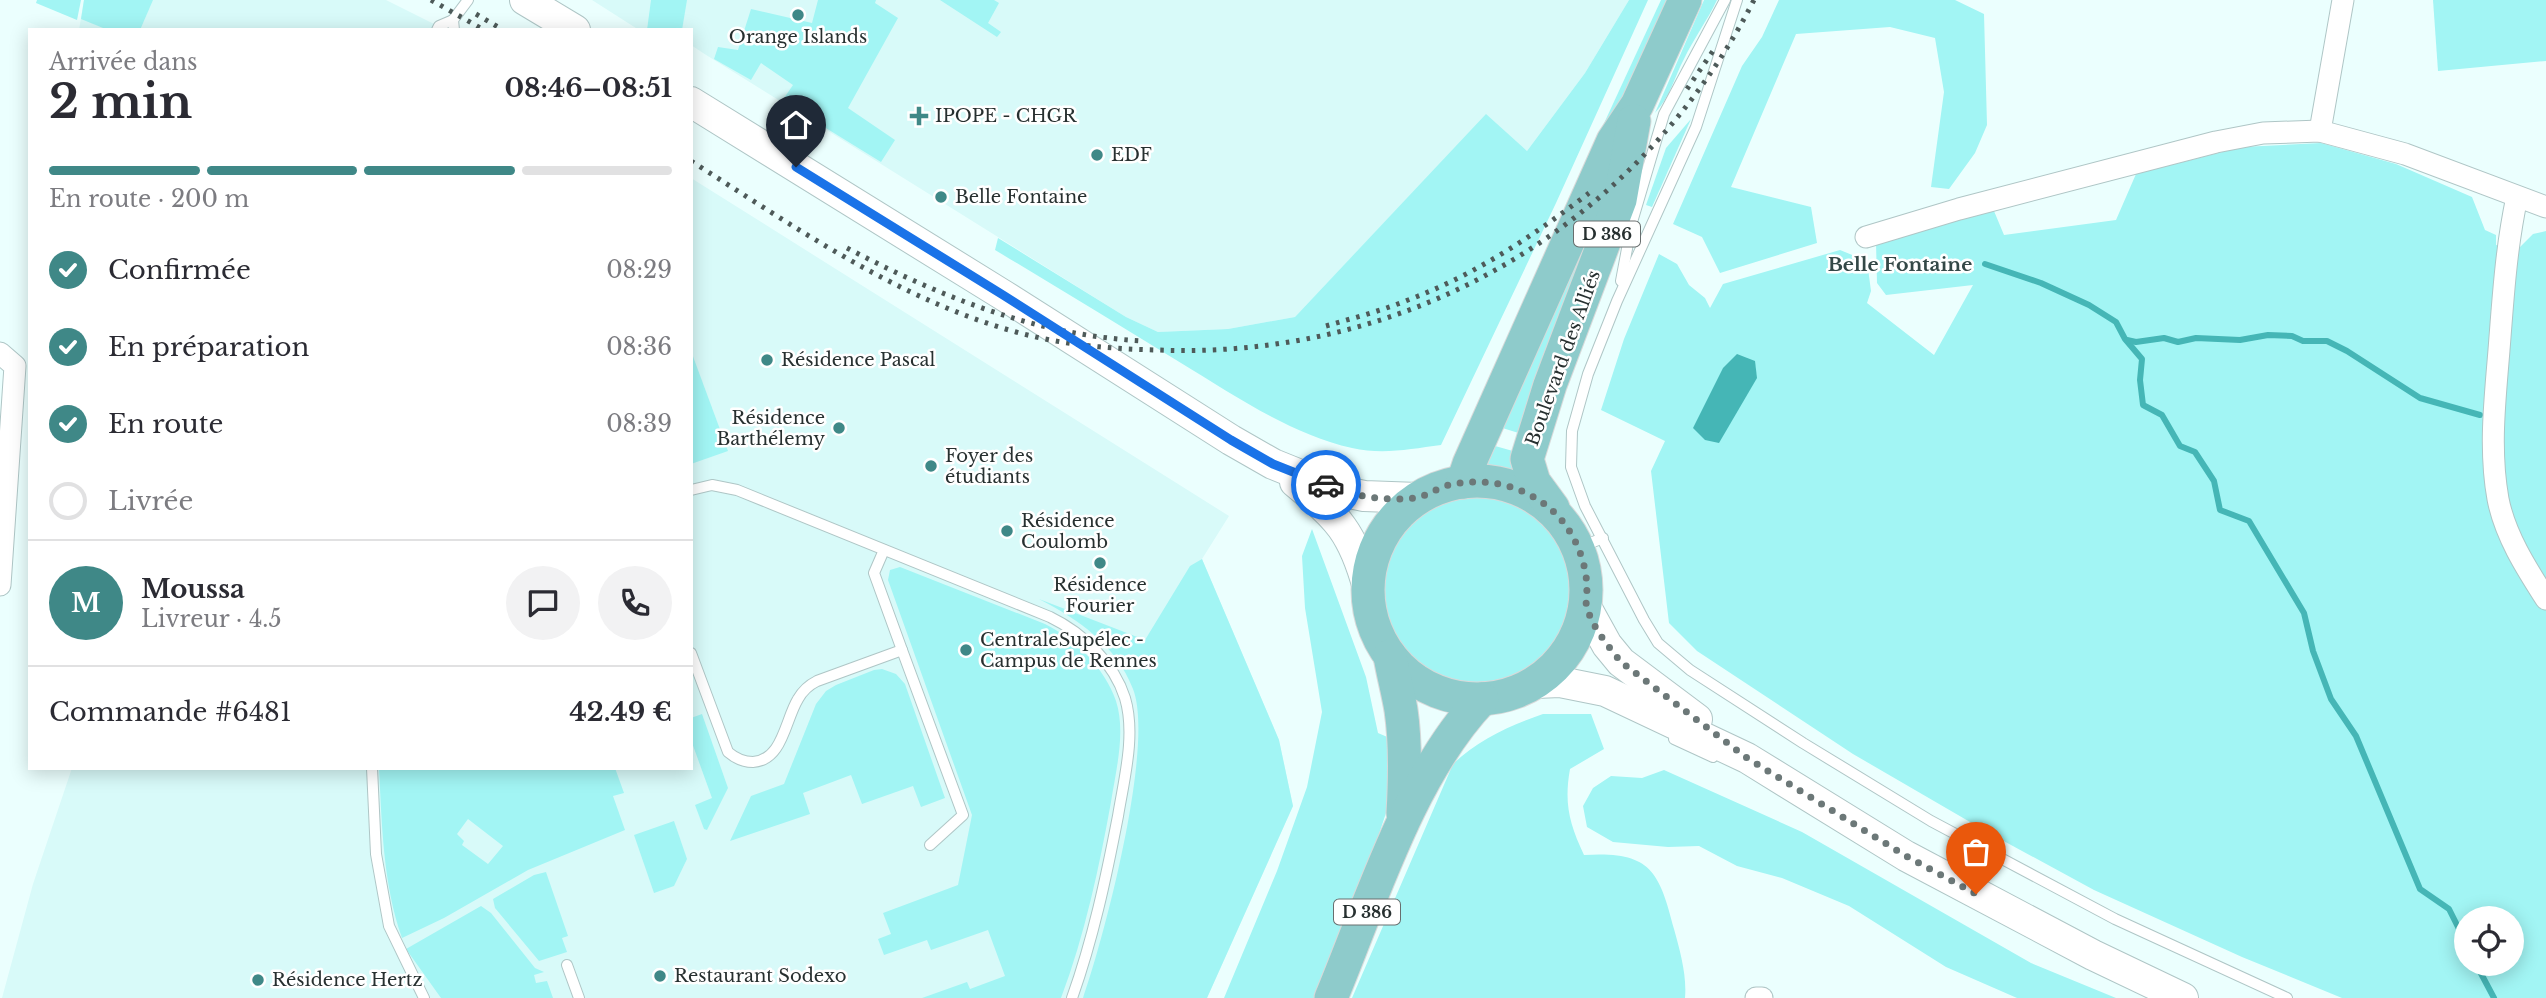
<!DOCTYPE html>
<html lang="fr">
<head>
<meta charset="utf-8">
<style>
	body { margin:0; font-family:"Libre Baskerville",serif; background:#f2f2f3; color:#2b2b33; height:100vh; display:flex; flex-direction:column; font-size:26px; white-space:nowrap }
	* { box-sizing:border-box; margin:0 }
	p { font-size:23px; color:#7c7c81 }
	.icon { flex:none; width:38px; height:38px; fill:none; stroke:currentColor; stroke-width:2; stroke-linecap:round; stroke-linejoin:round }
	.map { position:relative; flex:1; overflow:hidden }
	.sheet { position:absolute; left:28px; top:28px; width:665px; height:742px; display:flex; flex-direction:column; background:#fff; border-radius:0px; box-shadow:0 4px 18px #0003 }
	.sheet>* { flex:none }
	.fabs { position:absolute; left:2454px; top:906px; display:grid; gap:14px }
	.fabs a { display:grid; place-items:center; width:70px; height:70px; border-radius:50%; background:#fff; box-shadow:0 4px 18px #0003; font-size:35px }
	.pin { position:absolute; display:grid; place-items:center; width:60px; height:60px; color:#fff; margin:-72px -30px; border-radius:50% 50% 50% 0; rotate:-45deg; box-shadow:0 0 7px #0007 }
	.pin .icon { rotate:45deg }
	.courier { position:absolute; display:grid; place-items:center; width:70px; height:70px; margin:-35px; border:5px solid #1a73e8; border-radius:50%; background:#fff; color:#222; box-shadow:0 2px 9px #0007 }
	.headline em { font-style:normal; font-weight:700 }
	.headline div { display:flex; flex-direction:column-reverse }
	.headline { display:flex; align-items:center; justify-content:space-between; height:119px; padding:0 21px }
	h1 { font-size:46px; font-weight:700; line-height:52px }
	.bar { display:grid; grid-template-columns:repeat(4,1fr); gap:10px 7px; align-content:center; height:84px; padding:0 21px }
	.bar i { height:9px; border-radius:5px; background:#e1e1e2 }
	.bar .on { background:#3f8887 }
	.bar p { grid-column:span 4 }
	.line { display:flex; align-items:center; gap:18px; padding:0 21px; border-top:2px solid #e1e1e2 }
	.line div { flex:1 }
	.round { display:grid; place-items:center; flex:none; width:74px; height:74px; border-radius:37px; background:#f2f2f3 }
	ol { padding:0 21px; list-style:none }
	li { display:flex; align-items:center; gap:21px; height:77px }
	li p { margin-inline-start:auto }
	li .icon { padding:7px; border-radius:50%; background:#3f8887; color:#fff; stroke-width:4 }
	li:last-child { color:#7c7c81 }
	li i { width:38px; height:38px; border:4px solid #e1e1e2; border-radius:50% }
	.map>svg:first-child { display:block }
	.built { fill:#d8faf9 }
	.green { fill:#a2f5f4; fill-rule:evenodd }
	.water { fill:#45b6b6 }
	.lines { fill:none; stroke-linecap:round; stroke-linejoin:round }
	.stream { stroke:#45b6b6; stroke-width:6 }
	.lane-casing { stroke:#afc6c6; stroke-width:12 }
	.street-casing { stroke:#afc6c6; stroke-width:23 }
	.secondary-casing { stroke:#afc6c6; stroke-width:32 }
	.primary-casing { stroke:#d8dada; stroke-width:35 }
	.lane { stroke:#fff; stroke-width:10 }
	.street { stroke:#fff; stroke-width:21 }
	.secondary { stroke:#fff; stroke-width:30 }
	.primary { stroke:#8ecbcb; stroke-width:33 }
	.rail { stroke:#4e5a59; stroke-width:5; stroke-dasharray:3.5 7; stroke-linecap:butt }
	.done { stroke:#6c7878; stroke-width:7; stroke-dasharray:0 12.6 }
	.route { stroke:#1a73e8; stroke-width:9 }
	.poi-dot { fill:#3f8887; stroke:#fff; stroke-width:2.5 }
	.labels { text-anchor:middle; stroke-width:5; stroke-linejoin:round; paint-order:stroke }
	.shield { fill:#fff; stroke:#686e6e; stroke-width:2 }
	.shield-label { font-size:16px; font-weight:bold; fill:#273030 }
	.poi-label { font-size:18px; fill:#273030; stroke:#fff; text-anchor:start }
	.street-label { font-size:18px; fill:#273030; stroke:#fff }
	.neighbourhood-label { font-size:19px; font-weight:bold; fill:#344847; stroke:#fff }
</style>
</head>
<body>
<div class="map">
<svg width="2546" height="998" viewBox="0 0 2546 998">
	<rect width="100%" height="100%" fill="#ebfffe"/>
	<g class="built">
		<path d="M84,0H386L446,30H79Z"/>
		<path d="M592,0H1629L1585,73L1527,151L1486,115L1295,317L1228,329L1158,332L1126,317L703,53L691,45V30H639Z"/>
		<path d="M691,178L1229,516L1202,559L1279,740L1293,806L1207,998H2L33,884L72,768H691Z"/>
	</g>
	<g class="green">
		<path d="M37,0H81L77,20L36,3Z"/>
		<path d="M84,0H153L140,30H108L81,19Z"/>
		<path d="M651,0H687L682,30H647Z"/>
		<path d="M818,0H876L875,3L898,18L848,108L895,140L881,162L782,101L793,85L761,63L751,80L714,59L718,47L738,50L751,9L812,23Z"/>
		<path d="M940,0H994L999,3L988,23L1001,32L997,37Z"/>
		<path d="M1629,0H1648L1556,203L1441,445C1410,449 1383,455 1352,448C1290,434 1234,395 1181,363C1119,325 1057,287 995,250L998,238L1126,317L1158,332L1228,329L1295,317L1486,114L1527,151L1585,73Z"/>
		<path d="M1661,0H1671L1589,181L1569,199Z"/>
		<path d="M1704,0H1717C1707,21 1694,38 1684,59C1674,78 1670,97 1655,113Z"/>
		<path d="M1779,0H1955L1984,14L1987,125L1975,153L1949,189L1931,187L1944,92L1935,38L1890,27L1796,34L1731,187L1811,207L1817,243L1720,273L1702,237L1673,224L1742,66L1762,37Z"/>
		<path d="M2433,0H2546V61L2438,71Z"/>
		<path d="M1691,119L1652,207L1646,205L1666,148Z"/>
		<path d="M2321,143L2396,164L2472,197L2485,230L2496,235V245L2518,249L2533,234L2546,231V998H2342L2242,957L2094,890L1989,833L1853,754L1697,651L1669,623L1651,471L1665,441L1601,410L1624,339L1659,254L1677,264L1689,285L1705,298L1710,308L1723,284L1840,250L1867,261L1871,291L1867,303L1934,355L1973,285L1886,295L1877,283L1876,242L1994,211L2004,235L2116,220L2136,174L2242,147ZM2466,919H2511V964H2466Z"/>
		<path d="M1598,214L1525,435L1496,426Z"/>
		<path d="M691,351L728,451L691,464Z"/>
		<path d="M1488,444L1520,453L1513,473L1477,467Z"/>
		<circle cx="1478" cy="590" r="94"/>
		<path d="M1312,529L1366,677L1378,733L1392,739L1390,801L1375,846L1315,998H1224L1277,871L1307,787L1322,712L1305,608L1302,556Z"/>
		<path d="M1202,559L1279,740L1293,806L1207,998H1083C1104,938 1155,745 1133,689C1116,645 1079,620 1039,599L1145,640L1190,566Z"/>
		<path d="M900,567L1045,624C1075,639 1105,668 1116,701C1126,732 1116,770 1111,802C1099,868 1085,934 1061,998H922L967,982L970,989L1005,976L988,930L931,950L927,940L884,955L878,939L891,934L883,913L958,885L972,815L888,580L890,570Z"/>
		<path d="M882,669L896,674L905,684L945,798L921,807L913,786L862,804L851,775L803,793L810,814L730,841L751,796L784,784L816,704L826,691L836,685L874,670Z"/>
		<path d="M702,714L728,788L707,830L704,829L695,805L712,798L691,740V718Z"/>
		<path d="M1543,714H1591L1604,749L1570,769C1564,803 1569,823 1584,855C1650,851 1659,870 1674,929C1680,951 1687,975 1685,998H1352L1453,764C1480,739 1509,726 1543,714Z"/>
		<path d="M379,768H615L624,793L613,796L625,830L528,870L444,918L402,938C383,884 382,826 379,768ZM468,819L503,846L488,864L462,845L464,841L457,834Z"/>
		<path d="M1664,770L1802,832L2031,963L2116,998H2017L1946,967L1849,906L1782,878L1737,866L1699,846L1668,847L1613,842L1587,827L1583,806L1593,788L1611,776L1642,778Z"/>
		<path d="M674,821L687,859L674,886L654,893L634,835Z"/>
		<path d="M546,872L568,936L562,938L567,952L539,961L495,908L493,899L534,875Z"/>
		<path d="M481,906L491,913L535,968L544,972L534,975L536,983L547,981L553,998H441L406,949Z"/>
	</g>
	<path class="water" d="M1737,354L1755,361L1757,378L1719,443L1705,440L1693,428L1723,368Z"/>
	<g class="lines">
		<g class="stream">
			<path d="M1985,264L2041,283L2089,305L2116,322L2125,339L2142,359L2140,380L2143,405L2162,415L2180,446L2195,452L2214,481L2220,510L2249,521L2304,613L2313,651L2331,699L2356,736L2420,889L2449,909L2466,943"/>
			<path d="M2127,340L2136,342L2164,338L2178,342L2196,338L2240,340L2268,335L2292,336L2303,341H2327L2347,351L2420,398L2480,415"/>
			<path d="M2476,964L2494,998"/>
		</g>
		<g class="lane-casing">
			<g id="lane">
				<path d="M1737,0L1696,127L1617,301L1588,374L1572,431L1571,467L1585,506L1644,620L1658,643L1690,670L1803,743L1931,821L2115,919L2287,998"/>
				<path d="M437,30L439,26L453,20"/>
				<path d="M454,30L453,20L468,0"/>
				<path d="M1621,281L1632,222L1664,114L1725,0"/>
				<path d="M691,490L712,485L737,490L1050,617C1083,633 1114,663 1125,698C1136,735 1124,779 1118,816C1106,878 1093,939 1072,998"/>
				<path d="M1578,548L1603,538"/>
				<path d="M902,650L963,815L930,845"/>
				<path d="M691,653L728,752C735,758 743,762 753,762C783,760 785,720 798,699C803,690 809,685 817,681L902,650L874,573L884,550"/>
				<path d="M1674,739L1713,757"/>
				<path d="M372,768L376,854L389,926L424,998"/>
				<path d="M567,965L579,998"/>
			</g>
		</g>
		<g class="street-casing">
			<g id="street">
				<path d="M2320,131L2343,0"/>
				<path d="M2517,197C2506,248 2503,299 2499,350C2495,400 2489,449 2498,499C2505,535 2526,568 2546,599"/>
				<path d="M1866,237L1959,209L2216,142L2263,133L2320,131L2405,154L2546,207"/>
				<path d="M0,353L15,366L0,585"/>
				<path d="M1756,998H1762"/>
			</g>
		</g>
		<g class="secondary-casing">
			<g id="secondary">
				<path d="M525,0L575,30"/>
				<path d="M691,102L1003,295L1231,440L1273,464L1340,491L1364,496L1418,498"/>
				<path d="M1295,482C1338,517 1353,533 1368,588"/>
				<path d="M1586,607L1607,645L1621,662L1697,719"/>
				<path d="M1536,683L1560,682L1605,691L1747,758L1906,856L2093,955L2183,998"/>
			</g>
		</g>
		<g class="primary-casing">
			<g id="primary">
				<circle cx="1477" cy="590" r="109"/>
				<path d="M1463,482L1469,464L1613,141L1637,105L1685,0"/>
				<path d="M1553,508L1534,482L1527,459L1550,385L1620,200L1634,121"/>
				<path d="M1390,656C1393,674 1398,692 1401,710C1406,744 1405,779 1403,813"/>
				<path d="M1331,998C1371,902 1410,774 1482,699"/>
			</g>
		</g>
		<use href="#lane" class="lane"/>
		<use href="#street" class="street"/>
		<use href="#secondary" class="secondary"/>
		<use href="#primary" class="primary"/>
		<g class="rail">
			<path d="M431,0L484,30"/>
			<path d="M476,14L503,30"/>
			<path d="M1687,89L1715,48"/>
			<path d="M691,161C795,227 897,299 1016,332C1063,345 1110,349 1158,350C1410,360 1639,225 1754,0"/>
			<path d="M847,248C941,297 1037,336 1145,341"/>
			<path d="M1326,326C1353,318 1381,311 1408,300C1475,275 1533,236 1589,193"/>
		</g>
	</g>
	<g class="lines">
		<path class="done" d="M1326,485C1354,497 1386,501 1415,498C1426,497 1438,487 1449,485C1491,475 1537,489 1564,523C1578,542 1586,564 1587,587C1587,594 1585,602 1587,608C1593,628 1608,646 1621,662L1747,758L1906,856L1976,894"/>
		<path class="route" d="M796,167L1003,295L1231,440L1273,464L1326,485"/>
	</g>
	<g class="poi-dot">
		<circle cx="798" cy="15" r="7"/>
		<path d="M915.5 105.5h7v7h7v7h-7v7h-7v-7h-7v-7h7z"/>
		<circle cx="1097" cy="155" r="7"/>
		<circle cx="941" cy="197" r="7"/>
		<circle cx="767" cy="360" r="7"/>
		<circle cx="839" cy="428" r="7"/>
		<circle cx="931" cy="466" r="7"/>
		<circle cx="1007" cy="531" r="7"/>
		<circle cx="1100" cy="563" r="7"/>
		<circle cx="966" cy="650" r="7"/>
		<circle cx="660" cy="976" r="7"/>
		<circle cx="258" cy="980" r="7"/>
	</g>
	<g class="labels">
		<g class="shield">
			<rect x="1574" y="221.5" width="66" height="25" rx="5"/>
			<rect x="1334" y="899.5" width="66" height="25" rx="5"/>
		</g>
		<g class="shield-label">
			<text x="1607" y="240">D 386</text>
			<text x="1367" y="918">D 386</text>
		</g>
		<g class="poi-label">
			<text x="798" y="43" text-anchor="middle">Orange Islands</text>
			<text x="935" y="122">IPOPE - CHGR</text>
			<text x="1111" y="161">EDF</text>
			<text x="955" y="203">Belle Fontaine</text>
			<text x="781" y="366">Résidence Pascal</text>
			<text x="825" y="424" text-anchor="end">Résidence<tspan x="825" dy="21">Barthélemy</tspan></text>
			<text x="945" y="462">Foyer des<tspan x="945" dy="21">étudiants</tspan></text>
			<text x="1021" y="527">Résidence<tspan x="1021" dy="21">Coulomb</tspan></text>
			<text x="1100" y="591" text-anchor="middle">Résidence<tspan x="1100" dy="21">Fourier</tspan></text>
			<text x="980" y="646">CentraleSupélec -<tspan x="980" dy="21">Campus de Rennes</tspan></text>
			<text x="674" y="982">Restaurant Sodexo</text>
			<text x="272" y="986">Résidence Hertz</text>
		</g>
		<g class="street-label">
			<text transform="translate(1563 358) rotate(-70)" y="6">Boulevard des Alliés</text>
		</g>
		<g class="neighbourhood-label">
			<text x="1900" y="271">Belle Fontaine</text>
		</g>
	</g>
</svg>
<div class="fabs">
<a><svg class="icon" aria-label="locate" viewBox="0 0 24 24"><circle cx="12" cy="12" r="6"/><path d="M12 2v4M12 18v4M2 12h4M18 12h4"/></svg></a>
</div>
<div class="pin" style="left:1976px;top:894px;background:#ea580c"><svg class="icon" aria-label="bag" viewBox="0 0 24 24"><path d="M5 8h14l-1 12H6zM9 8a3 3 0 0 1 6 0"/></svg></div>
<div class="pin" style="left:796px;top:167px;background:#1f2937"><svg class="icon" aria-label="home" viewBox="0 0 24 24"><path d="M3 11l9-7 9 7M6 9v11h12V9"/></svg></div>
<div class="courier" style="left:1326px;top:485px"><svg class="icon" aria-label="car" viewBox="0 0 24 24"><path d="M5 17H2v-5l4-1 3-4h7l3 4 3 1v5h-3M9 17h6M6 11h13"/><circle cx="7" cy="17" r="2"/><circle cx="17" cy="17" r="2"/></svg></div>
<section class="sheet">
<div class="headline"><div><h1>2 min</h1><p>Arrivée dans</p></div><em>08:46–08:51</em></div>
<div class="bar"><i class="on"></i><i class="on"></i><i class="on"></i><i></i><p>En route · 200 m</p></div>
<ol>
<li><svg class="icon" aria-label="check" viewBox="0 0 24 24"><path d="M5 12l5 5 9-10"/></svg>Confirmée<p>08:29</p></li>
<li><svg class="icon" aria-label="check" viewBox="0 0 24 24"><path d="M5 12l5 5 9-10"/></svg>En préparation<p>08:36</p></li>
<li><svg class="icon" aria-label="check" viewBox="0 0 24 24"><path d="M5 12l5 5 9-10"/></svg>En route<p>08:39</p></li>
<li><i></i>Livrée</li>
</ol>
<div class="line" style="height:126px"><b class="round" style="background:#3f8887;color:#fff">M</b><div><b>Moussa</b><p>Livreur · 4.5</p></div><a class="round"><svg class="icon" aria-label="chat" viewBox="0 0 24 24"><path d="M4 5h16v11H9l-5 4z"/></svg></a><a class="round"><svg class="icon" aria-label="phone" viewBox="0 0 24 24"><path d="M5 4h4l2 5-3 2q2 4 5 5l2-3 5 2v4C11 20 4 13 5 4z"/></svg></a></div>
<div class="line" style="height:91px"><div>Commande #6481</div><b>42.49 €</b></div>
</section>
</div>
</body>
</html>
